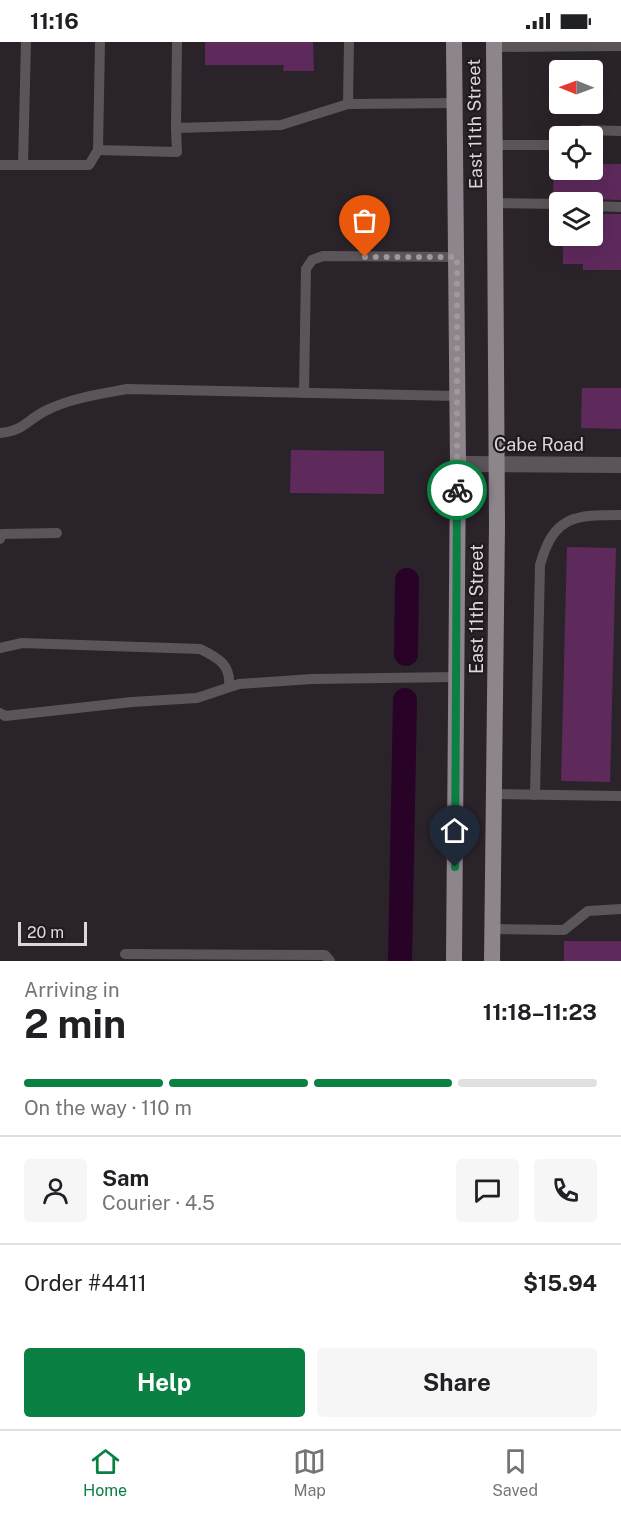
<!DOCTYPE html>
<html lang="en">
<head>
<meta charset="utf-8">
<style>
	body { margin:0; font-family:"Public Sans",sans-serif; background:#f6f6f6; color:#202124; height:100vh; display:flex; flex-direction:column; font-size:22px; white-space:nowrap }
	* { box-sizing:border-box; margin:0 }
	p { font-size:20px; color:#757577 }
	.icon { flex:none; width:33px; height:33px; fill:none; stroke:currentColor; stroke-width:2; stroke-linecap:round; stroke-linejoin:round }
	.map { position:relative; height:919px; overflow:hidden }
	.details { display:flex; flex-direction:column; background:#fff; flex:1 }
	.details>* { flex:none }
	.needle { width:39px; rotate:271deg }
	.controls { position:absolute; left:549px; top:18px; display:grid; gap:12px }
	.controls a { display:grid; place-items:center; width:54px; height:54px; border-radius:6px; background:#fff; box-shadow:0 6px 24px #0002; font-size:30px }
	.scale { position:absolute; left:18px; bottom:15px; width:69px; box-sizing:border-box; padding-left:6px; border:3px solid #ddd7dc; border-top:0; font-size:16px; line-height:21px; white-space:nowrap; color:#ddd7dc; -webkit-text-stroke:4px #211920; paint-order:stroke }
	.pin { position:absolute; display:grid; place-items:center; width:51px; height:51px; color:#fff; margin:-62px -26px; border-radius:50% 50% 50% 0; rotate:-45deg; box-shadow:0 0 6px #0007 }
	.pin .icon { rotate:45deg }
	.courier { position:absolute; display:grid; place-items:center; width:60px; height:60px; margin:-30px; border:4px solid #0b8043; border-radius:50%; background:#fff; color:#222; box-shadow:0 2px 8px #0007 }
	.overview em { font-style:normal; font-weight:700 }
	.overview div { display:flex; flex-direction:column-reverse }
	.overview { display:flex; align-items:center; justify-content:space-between; height:102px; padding:0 24px }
	h1 { font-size:39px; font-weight:700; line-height:45px }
	.bar { display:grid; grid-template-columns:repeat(4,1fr); gap:9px 6px; align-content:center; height:72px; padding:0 24px }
	.bar i { height:8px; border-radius:4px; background:#e0e0e0 }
	.bar .on { background:#0b8043 }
	.bar p { grid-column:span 4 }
	.line { display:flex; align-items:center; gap:15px; padding:0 24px; border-top:2px solid #e0e0e0 }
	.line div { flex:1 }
	.round { display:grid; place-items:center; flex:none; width:63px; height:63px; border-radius:6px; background:#f6f6f6 }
	.action { display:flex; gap:12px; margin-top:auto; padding:12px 24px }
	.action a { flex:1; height:69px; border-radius:6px; background:#0b8043; color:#fff; font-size:24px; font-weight:700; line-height:69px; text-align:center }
	.action a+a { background:#f6f6f6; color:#202124 }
	.status { display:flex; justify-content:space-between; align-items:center; height:42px; padding:0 30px; background:#fff; direction:ltr }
	.status svg { height:16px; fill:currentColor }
	.tabs { display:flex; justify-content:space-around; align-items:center; height:84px; border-top:2px solid #e0e0e0; background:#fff; font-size:16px; color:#757577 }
	.tabs a { display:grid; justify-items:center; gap:3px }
	.tabs .on { color:#0b8043 }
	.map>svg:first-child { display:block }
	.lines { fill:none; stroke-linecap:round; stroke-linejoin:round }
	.canal { stroke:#280327; stroke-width:24 }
	.building { fill:#5e2a5c }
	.service { stroke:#5a5559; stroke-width:10 }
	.minor { stroke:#5a5559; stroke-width:16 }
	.primary { stroke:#8d848c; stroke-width:16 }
	.done { stroke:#9f989e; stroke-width:6; stroke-dasharray:0 10.8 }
	.route { stroke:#0b8043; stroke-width:8 }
	.labels { text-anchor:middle; stroke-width:4.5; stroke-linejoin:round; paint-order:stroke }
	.street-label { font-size:18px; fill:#ddd7dc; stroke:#211920 }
</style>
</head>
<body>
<div class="status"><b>11:16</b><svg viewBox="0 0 49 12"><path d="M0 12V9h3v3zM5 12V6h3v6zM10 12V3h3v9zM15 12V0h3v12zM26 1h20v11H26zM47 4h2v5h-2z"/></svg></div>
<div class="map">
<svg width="621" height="919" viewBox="0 0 621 919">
	<rect width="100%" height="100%" fill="#2b232a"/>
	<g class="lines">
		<g class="canal">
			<path d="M406,612L407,538"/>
			<path d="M400,919L405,658"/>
		</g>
	</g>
	<g class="building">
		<path d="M205,0H313L314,29H283L284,23H205Z"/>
		<path d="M554,121H560V128H592V122H621V158L592,157V153L553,152Z"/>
		<path d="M592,172H621V228H583V222H563V201H584V194H592Z"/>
		<path d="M582,346H621V387L581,386Z"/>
		<path d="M291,408L384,409V452L290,451Z"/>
		<path d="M567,505L616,506L610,740L561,739Z"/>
		<rect x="564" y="899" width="57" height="20"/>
	</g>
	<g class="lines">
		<g class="service">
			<path d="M26,0L23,123H89L98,108"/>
			<path d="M100,0L98,108L177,110L176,86"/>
			<path d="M177,0L176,86L281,83L348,62"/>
			<path d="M349,0L348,62L455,61"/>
			<path d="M494,5L621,4"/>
			<path d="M572,94L583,88L621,89"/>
			<path d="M495,103H555L560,101"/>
			<path d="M0,123H23"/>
			<path d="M495,161L560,162"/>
			<path d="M592,164L621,165"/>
			<path d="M304,351L306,227L312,218L323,214L457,215"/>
			<path d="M0,391C23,389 26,379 45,369C71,356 100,352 127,347L457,354"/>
			<path d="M0,497L2,492L57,491"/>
			<path d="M0,606L22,601L200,607C219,616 231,623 229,645"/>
			<path d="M0,671L5,674L132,660L197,656L239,642L312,637L456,635"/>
			<path d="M495,752L621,754"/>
			<path d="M535,753L540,523C554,473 575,473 621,473"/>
			<path d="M493,887L564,888L588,869L621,867"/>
			<path d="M125,912L325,913L330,919"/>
		</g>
		<path class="minor" d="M458,422L621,423"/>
		<g class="primary">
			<path d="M454,919L458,422L454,0"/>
			<path d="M492,919L497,483L494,0"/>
		</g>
	</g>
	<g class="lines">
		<path class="done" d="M365,215H457V448"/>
		<path class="route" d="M455,825L457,448"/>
	</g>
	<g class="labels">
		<g class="street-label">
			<text transform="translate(475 82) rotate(-91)" y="6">East 11th Street</text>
			<text x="539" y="409">Cabe Road</text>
			<text transform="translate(477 567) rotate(-90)" y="6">East 11th Street</text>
		</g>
	</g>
</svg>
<div class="controls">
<a><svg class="needle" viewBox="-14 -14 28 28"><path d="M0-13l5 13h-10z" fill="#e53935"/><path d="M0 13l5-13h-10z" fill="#757577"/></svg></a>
<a><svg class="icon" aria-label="locate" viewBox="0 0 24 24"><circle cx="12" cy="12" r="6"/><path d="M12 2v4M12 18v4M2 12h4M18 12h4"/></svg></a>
<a><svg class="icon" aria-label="layers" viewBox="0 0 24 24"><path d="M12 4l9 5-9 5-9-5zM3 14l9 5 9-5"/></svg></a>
</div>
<div class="scale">20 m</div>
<div class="pin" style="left:365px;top:215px;background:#ea580c"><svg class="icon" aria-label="bag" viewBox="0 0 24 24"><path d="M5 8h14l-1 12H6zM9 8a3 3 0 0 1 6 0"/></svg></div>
<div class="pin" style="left:455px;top:825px;background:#1f2937"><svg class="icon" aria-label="home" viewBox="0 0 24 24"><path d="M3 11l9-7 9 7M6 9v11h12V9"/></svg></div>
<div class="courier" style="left:457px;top:448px"><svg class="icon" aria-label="bike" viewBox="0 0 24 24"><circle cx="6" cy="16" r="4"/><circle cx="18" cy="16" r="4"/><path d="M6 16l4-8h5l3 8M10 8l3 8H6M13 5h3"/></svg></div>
</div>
<section class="details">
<div class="overview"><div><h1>2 min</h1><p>Arriving in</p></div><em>11:18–11:23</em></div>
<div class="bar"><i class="on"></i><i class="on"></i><i class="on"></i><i></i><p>On the way · 110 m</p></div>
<div class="line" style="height:108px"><a class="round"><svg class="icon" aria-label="person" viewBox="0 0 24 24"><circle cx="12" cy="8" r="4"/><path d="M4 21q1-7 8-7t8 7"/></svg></a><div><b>Sam</b><p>Courier · 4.5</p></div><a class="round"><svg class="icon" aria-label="chat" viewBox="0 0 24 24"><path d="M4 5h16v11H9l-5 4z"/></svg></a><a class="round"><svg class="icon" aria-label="phone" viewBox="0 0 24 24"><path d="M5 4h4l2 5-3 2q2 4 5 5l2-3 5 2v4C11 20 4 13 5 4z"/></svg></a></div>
<div class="line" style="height:78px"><div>Order #4411</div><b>$15.94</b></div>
<div class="action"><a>Help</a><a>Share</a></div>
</section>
<nav class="tabs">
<a class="on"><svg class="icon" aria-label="home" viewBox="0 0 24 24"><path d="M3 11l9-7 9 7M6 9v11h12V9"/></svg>Home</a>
<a><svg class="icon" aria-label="map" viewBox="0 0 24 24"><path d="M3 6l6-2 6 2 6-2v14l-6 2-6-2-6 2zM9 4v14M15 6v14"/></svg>Map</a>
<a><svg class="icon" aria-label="saved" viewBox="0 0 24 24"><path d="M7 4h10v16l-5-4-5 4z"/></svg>Saved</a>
</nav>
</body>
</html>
